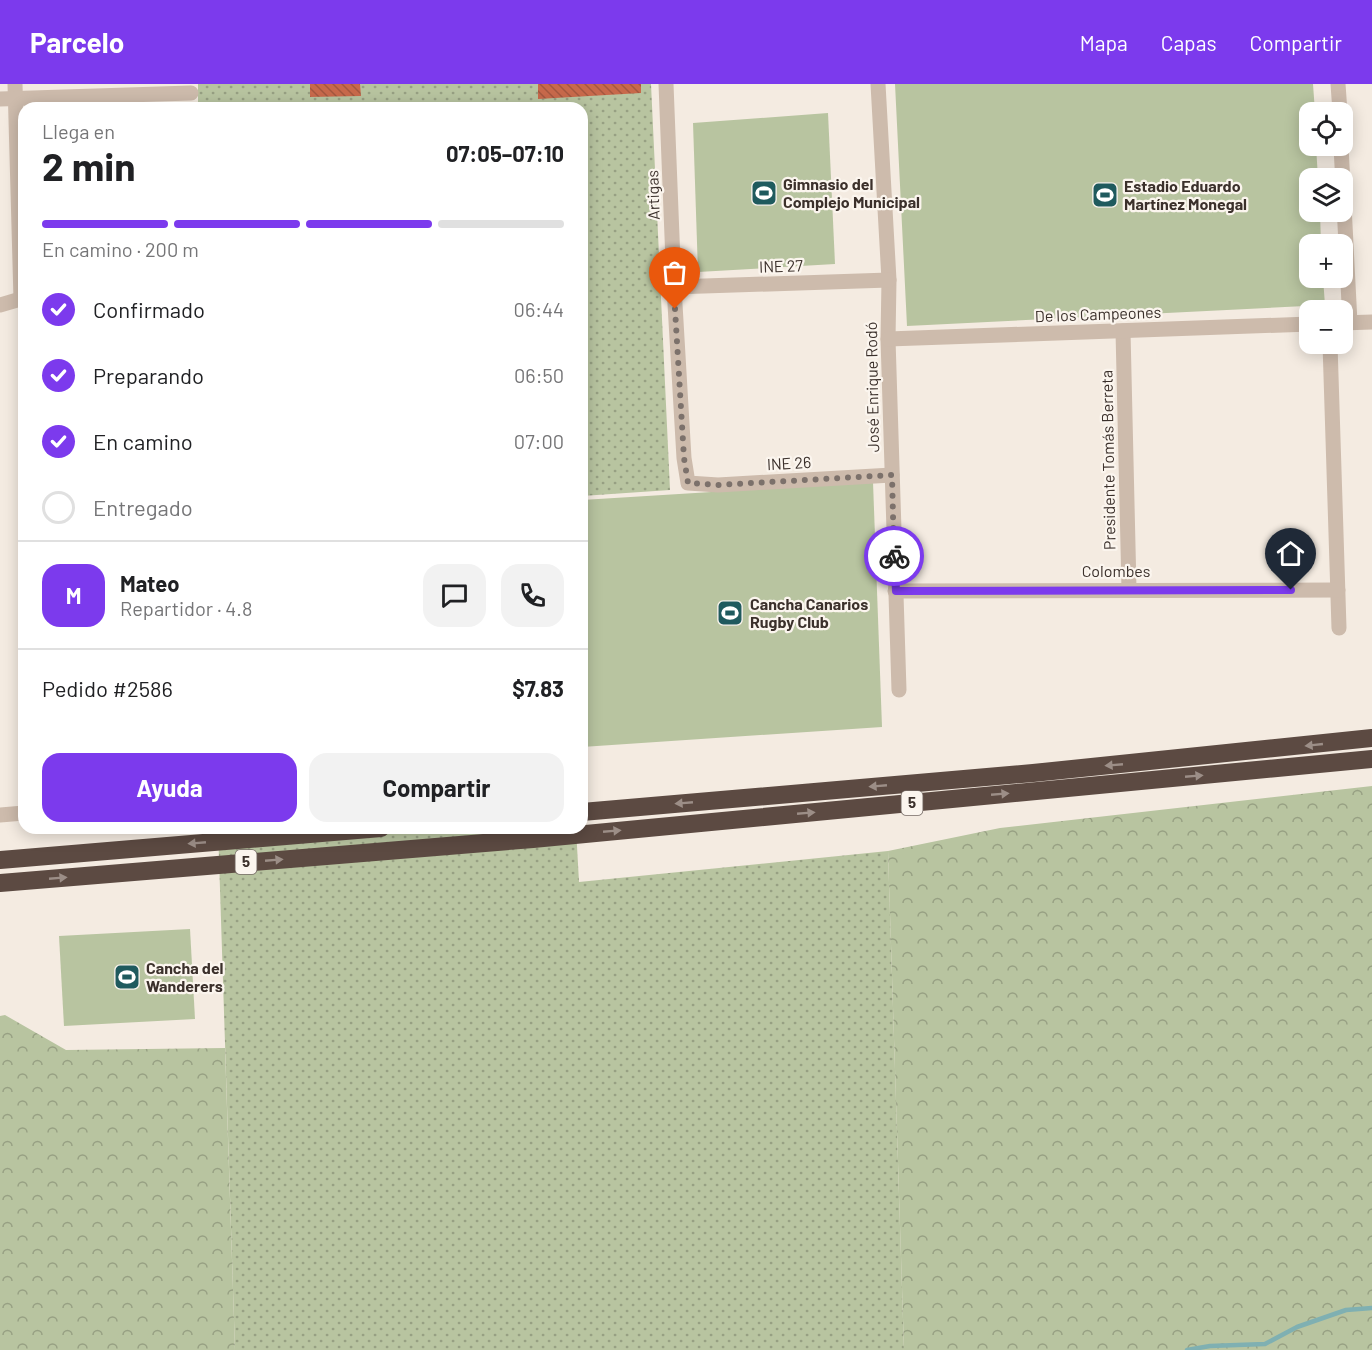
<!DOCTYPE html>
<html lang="es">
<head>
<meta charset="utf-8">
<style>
	body { margin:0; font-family:Barlow,sans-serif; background:#f2f2f2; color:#202124; height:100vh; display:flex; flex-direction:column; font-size:22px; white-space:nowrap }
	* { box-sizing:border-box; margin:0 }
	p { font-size:20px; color:#757577 }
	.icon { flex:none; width:33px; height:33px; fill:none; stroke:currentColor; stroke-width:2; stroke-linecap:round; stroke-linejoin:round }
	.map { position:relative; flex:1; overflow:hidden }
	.details { position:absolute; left:18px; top:18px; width:570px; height:732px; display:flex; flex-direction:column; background:#fff; border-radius:18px; box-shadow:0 3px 15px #0003 }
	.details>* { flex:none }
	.fabs { position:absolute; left:1299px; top:18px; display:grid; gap:12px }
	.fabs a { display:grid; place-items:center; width:54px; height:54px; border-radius:12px; background:#fff; box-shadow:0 3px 15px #0003; font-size:30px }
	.pin { position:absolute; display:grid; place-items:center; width:51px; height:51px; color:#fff; margin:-62px -26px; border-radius:50% 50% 50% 0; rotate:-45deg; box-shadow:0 0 6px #0007 }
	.pin .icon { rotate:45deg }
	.courier { position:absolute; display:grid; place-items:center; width:60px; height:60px; margin:-30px; border:4px solid #7c3aed; border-radius:50%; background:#fff; color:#222; box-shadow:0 2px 8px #0007 }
	.headline em { font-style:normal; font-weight:700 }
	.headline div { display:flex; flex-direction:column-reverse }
	.headline { display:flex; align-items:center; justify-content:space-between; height:102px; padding:0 24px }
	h1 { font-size:39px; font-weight:700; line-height:45px }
	.bar { display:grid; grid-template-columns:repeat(4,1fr); gap:9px 6px; align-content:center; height:72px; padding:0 24px }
	.bar i { height:8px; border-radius:4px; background:#e0e0e0 }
	.bar .current { background:#7c3aed }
	.bar p { grid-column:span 4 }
	.line { display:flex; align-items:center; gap:15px; padding:0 24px; border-top:2px solid #e0e0e0 }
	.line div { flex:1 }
	.round { display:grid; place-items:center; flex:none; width:63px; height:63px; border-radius:18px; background:#f2f2f2 }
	ol { padding:0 24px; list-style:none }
	li { display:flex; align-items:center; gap:18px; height:66px }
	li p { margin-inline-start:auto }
	li .icon { padding:6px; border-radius:50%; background:#7c3aed; color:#fff; stroke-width:4 }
	li:last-child { color:#757577 }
	li i { width:33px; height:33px; border:3px solid #e0e0e0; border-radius:50% }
	.cta { display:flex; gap:12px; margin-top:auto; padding:12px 24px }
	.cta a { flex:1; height:69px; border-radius:18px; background:#7c3aed; color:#fff; font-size:24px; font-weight:700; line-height:69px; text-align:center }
	.cta a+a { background:#f2f2f2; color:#202124 }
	header { display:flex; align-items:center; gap:36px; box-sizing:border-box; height:84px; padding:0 30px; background:#7c3aed; color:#fff }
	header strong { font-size:28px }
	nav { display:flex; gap:33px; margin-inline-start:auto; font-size:21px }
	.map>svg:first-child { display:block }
	.grass { fill:url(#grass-dots) }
	.forest { fill:url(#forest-crowns) }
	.garden { fill:#b8c4a0 }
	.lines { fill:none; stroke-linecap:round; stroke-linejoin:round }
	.stream { stroke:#7fb0b2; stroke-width:4.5 }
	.building { fill:url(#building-back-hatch) }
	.minor { stroke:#cdbbac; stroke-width:15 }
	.highway { stroke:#5c4a42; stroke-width:18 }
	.oneway { fill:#9c8e87 }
	.done { stroke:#7c716b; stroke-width:6; stroke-dasharray:0 10.8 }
	.route { stroke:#7c3aed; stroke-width:8 }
	.labels { text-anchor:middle; stroke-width:4.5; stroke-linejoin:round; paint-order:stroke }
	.shield { fill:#fbf5ee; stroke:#756b66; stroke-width:1.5 }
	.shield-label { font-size:15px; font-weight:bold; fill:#3b302b }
	.poi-label { font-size:16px; font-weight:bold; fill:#3b302b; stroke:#fbf5ee; text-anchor:start }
	.street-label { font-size:16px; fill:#3b302b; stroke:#fbf5ee }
</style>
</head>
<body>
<header>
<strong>Parcelo</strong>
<nav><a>Mapa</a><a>Capas</a><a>Compartir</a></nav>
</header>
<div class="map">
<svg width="1372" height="1266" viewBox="0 0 1372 1266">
	<defs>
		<pattern id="grass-dots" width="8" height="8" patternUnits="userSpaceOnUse" patternTransform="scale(1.5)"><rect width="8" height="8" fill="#b8c4a0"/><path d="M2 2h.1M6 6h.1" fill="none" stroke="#97a083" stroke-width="1.8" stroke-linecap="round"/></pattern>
		<pattern id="forest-crowns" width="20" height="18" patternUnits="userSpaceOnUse" patternTransform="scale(1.5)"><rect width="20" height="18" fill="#b8c4a0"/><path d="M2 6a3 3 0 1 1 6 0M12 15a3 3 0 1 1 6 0" fill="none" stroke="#97a083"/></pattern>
		<pattern id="building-back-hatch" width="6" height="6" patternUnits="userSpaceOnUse" patternTransform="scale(1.5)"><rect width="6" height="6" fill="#c8694b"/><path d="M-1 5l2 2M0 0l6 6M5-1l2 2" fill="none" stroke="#a4573f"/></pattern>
	</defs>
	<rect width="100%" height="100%" fill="#f4ebe1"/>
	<g class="grass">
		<path d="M198,0H651L670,406L582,412V24H198Z"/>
		<path d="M218,744H576L579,798L888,767L904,1266H235Z"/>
	</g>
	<g class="forest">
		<path d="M1372,702V1266H904L888,767L1000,744Z"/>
		<path d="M5,931L66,966L225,964L235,1266H0V932Z"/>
	</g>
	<g class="garden">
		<path d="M895,0H1313L1315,28H1310V62H1316L1318,94H1310V128H1320L1321,160H1310V194H1323L1325,221L907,242Z"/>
		<path d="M828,29L835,180L698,188L693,39Z"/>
		<path d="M873,398L882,643L582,663V416Z"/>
		<path d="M190,845L195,935L64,942L59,852Z"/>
	</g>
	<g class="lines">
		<path class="stream" d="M1187,1266L1210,1262L1265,1260L1297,1243L1346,1226L1372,1224"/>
	</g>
	<g class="building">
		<path d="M310,0H360L361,12L310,13Z"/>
		<path d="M538,0H641V9L538,15Z"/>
	</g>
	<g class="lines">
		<g class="minor">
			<path d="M15,0L21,215"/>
			<path d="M666,0L674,203L684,374L688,399L718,401L892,391"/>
			<path d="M878,0L889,196L888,255L899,606"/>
			<path d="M1338,0L1340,28"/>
			<path d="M0,15L191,9"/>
			<path d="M1341,62L1350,239"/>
			<path d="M674,203L889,196"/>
			<path d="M0,221L24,214"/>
			<path d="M1342,239L1372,238"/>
			<path d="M1123,247L1129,505"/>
			<path d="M888,255L1310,240"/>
			<path d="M1330,260L1339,544"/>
			<path d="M895,507L1338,506"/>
			<path d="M0,731L24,729"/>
		</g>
		<g class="highway">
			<path d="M582,728L1033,689L1372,654"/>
			<path d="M0,776L381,744"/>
			<path d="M0,799L533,755L1372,675"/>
		</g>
	</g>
	<defs><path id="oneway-solid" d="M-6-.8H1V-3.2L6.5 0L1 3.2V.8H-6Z" transform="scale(1.5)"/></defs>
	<g class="oneway">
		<use href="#oneway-solid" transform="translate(1314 661) rotate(174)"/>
		<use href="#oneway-solid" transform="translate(1114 681) rotate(175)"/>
		<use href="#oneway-solid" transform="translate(1194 692) rotate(-5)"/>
		<use href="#oneway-solid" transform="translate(878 702) rotate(175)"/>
		<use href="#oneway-solid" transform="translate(1000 710) rotate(-5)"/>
		<use href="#oneway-solid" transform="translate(684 719) rotate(175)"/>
		<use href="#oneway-solid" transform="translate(806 729) rotate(-5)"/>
		<use href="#oneway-solid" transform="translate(612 747) rotate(-5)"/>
		<use href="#oneway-solid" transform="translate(197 759) rotate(175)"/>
		<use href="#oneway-solid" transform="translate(274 776) rotate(-5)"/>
		<use href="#oneway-solid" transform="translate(58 794) rotate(-5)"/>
	</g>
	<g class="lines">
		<path class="done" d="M675,225L684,374L688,399L718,401L892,391L894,472"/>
		<path class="route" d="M894,472L896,507L1291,506"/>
	</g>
	<defs>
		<g id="stadium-square" transform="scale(1.35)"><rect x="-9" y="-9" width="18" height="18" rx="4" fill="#1f5a5e" stroke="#fbf5ee"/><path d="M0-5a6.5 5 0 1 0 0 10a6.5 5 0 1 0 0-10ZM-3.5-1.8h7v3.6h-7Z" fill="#fff"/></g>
	</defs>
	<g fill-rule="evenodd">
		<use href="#stadium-square" x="764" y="109"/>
		<use href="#stadium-square" x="1105" y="111"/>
		<use href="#stadium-square" x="730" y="529"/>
		<use href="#stadium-square" x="127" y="893"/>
	</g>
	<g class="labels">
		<g class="shield">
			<rect x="901.5" y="707" width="21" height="24" rx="4.5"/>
			<rect x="235.5" y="766" width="21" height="24" rx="4.5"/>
		</g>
		<g class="shield-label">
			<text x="912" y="724">5</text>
			<text x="246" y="783">5</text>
		</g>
		<g class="poi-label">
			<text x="783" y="106">Gimnasio del<tspan x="783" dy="18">Complejo Municipal</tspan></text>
			<text x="1124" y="108">Estadio Eduardo<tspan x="1124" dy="18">Martínez Monegal</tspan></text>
			<text x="750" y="526">Cancha Canarios<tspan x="750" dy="18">Rugby Club</tspan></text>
			<text x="146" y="890">Cancha del<tspan x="146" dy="18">Wanderers</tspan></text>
		</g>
		<g class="street-label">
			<text transform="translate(653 111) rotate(-92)" y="6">Artigas</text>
			<text transform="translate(781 182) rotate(-2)" y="6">INE 27</text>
			<text transform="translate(1098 230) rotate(-2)" y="6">De los Campeones</text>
			<text transform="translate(872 303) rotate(-91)" y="6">José Enrique Rodó</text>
			<text transform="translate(1108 376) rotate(-91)" y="6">Presidente Tomás Berreta</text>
			<text transform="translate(789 379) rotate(-3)" y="6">INE 26</text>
			<text x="1116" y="493">Colombes</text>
		</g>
	</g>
</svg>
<div class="fabs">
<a><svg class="icon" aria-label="locate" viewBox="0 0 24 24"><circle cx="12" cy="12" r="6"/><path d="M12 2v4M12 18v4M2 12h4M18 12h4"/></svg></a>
<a><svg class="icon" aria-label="layers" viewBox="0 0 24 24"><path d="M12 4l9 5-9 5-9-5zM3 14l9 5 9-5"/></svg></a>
<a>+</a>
<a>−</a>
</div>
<div class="pin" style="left:675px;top:225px;background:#ea580c"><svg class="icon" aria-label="bag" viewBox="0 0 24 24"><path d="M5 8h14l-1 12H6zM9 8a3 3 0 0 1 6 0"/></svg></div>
<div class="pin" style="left:1291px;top:506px;background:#1f2937"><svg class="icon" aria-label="home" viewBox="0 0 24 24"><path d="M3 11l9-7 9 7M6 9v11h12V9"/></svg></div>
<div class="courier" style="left:894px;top:472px"><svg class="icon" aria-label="bike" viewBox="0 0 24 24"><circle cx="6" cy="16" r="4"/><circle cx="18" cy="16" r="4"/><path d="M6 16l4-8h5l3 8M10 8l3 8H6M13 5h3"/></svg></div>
<section class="details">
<div class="headline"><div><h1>2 min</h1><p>Llega en</p></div><em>07:05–07:10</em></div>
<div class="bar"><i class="current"></i><i class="current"></i><i class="current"></i><i></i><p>En camino · 200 m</p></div>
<ol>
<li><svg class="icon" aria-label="check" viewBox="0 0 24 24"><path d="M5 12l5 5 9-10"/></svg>Confirmado<p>06:44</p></li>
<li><svg class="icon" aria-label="check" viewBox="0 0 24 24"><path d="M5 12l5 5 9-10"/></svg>Preparando<p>06:50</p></li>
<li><svg class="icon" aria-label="check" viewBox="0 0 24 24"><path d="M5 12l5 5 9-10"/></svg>En camino<p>07:00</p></li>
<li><i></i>Entregado</li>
</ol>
<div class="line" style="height:108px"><b class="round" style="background:#7c3aed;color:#fff">M</b><div><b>Mateo</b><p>Repartidor · 4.8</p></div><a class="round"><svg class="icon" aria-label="chat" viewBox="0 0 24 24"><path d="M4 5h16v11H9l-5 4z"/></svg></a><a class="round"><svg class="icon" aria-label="phone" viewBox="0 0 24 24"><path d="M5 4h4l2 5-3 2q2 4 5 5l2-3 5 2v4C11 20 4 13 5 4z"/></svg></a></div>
<div class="line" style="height:78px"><div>Pedido #2586</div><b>$7.83</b></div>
<div class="cta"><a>Ayuda</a><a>Compartir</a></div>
</section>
</div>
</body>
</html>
